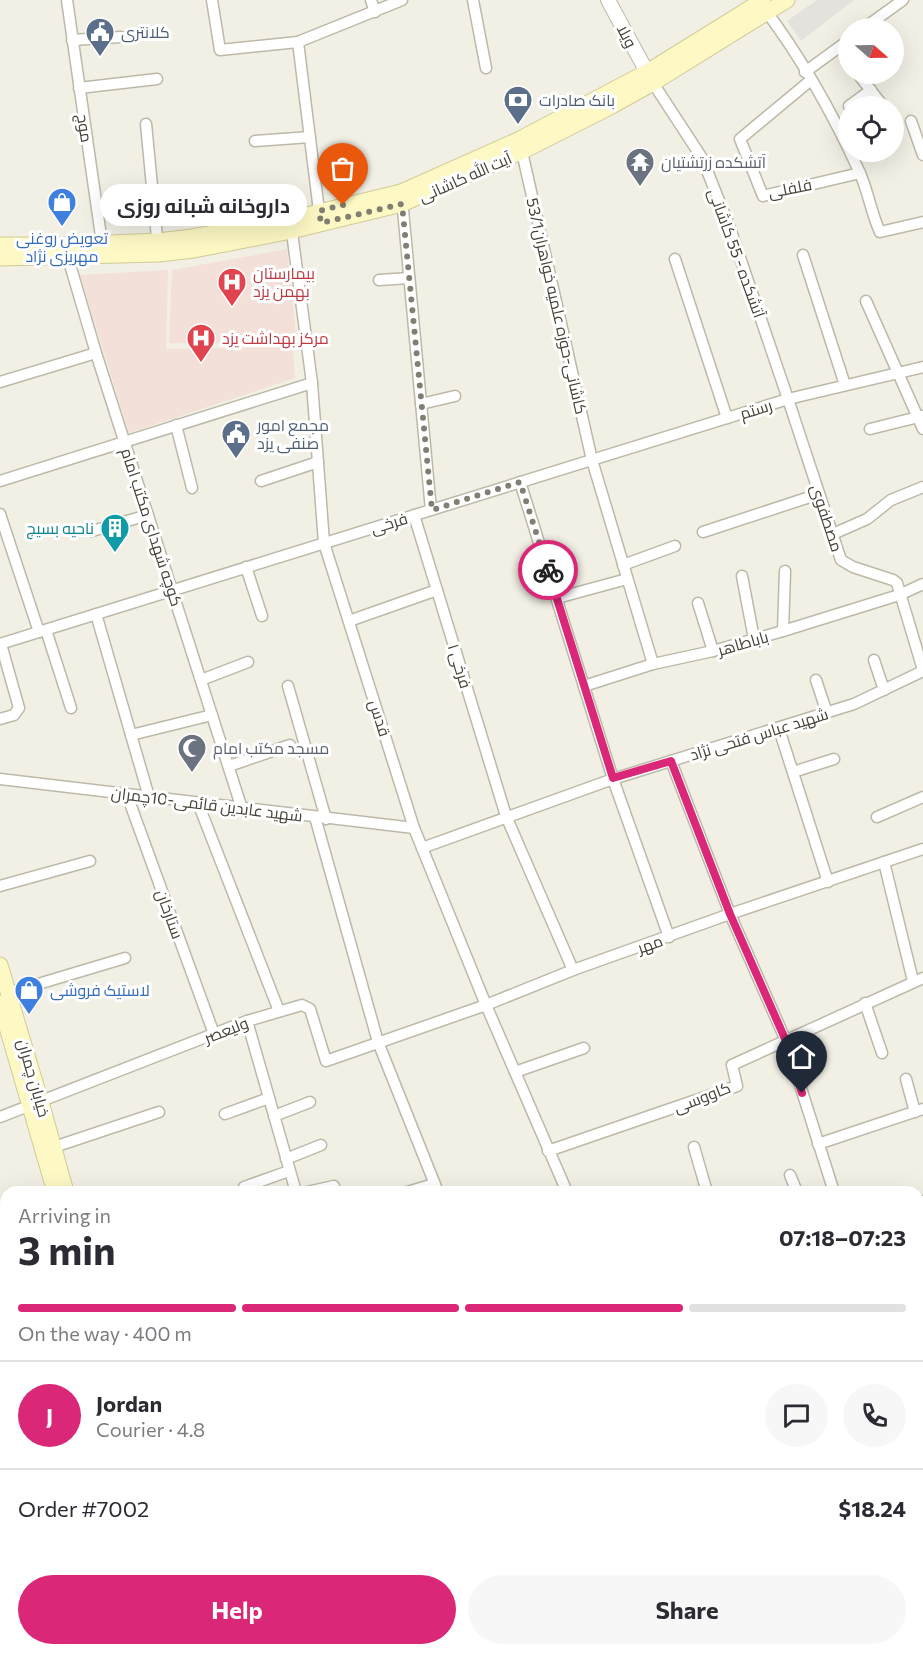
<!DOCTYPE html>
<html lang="en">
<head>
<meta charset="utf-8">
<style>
	body { margin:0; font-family:Commissioner,Cairo,sans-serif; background:#f7f7f7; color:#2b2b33; height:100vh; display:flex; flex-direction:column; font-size:22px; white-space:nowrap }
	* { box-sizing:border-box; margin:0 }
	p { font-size:20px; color:#7c7c81 }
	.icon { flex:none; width:33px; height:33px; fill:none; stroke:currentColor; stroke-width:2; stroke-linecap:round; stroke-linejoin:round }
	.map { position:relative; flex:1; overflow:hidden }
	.drawer { position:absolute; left:0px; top:1186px; width:924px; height:470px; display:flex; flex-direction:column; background:#fff; border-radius:18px 18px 0 0; box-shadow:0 6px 24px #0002 }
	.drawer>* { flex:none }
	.needle { width:39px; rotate:110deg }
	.fabs { position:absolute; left:838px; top:18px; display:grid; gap:12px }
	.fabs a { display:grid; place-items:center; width:66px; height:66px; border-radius:50%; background:#fff; box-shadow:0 6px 24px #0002; font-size:30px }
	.pin { position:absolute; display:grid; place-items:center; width:51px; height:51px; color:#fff; margin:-62px -26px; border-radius:50% 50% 50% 0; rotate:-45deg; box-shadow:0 0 6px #0007 }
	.pin .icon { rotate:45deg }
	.courier { position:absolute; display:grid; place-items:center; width:60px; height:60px; margin:-30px; border:4px solid #db2777; border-radius:50%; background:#fff; color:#222; box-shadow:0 2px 8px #0007 }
	.bubble { position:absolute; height:42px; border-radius:21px; background:#fff; box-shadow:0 6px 24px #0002; font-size:20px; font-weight:700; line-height:42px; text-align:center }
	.headline em { font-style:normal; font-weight:700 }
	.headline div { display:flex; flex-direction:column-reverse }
	.headline { display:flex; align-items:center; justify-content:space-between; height:102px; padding:0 18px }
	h1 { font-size:39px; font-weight:700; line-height:45px }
	.bar { display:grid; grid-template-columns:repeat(4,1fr); gap:9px 6px; align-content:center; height:72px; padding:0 18px }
	.bar i { height:8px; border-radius:4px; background:#e1e1e2 }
	.bar .current { background:#db2777 }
	.bar p { grid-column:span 4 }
	.line { display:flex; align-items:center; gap:15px; padding:0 18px; border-top:2px solid #e1e1e2 }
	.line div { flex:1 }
	.round { display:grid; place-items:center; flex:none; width:63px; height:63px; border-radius:32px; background:#f7f7f7 }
	.cta { display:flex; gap:12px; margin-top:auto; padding:12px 18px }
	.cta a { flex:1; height:69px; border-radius:36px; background:#db2777; color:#fff; font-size:24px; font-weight:700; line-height:69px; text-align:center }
	.cta a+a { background:#f7f7f7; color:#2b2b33 }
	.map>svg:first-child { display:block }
	.medical { fill:#f2e0d9 }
	.parking { fill:#e3e2dd }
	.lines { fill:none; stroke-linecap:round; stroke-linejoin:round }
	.minor-casing { stroke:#bdb9a8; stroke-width:13 }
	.tertiary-casing { stroke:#bdb9a8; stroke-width:16 }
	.secondary-casing { stroke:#d1cb96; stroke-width:17 }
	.minor { stroke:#fff; stroke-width:10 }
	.tertiary { stroke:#fff; stroke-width:14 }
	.secondary { stroke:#fdf8c4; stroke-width:15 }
	.done { stroke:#817e73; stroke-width:6; stroke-dasharray:0 10.8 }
	.route { stroke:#db2777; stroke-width:8 }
	.labels { text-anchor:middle; stroke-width:6; stroke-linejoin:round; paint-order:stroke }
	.service-label { font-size:16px; fill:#4e5e75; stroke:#fff; text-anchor:start }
	.street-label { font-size:16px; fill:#444135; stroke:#fff }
	.worship-label { font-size:16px; fill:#5b616d; stroke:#fff; text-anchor:start }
	.shop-label { font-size:16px; fill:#366cbe; stroke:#fff }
	.health-label { font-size:16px; fill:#be3a42; stroke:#fff; text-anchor:start }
	.culture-label { font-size:16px; fill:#0d838f; stroke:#fff; text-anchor:end }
</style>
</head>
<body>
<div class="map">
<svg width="923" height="1655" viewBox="0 0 923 1655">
	<rect width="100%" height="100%" fill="#f2f0e5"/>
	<g class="medical">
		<path d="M287,249L297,344L169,343L172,270Z"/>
		<path d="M168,270L166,349L293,347L295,378L129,433L80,275Z"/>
	</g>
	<path class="parking" d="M817,0H854L801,41L787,21Z"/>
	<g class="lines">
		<g class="minor-casing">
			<g id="minor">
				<path d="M67,0L103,250"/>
				<path d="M212,0L220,50L298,42L402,0"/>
				<path d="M371,0L375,12"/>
				<path d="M473,0L486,68"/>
				<path d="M763,7C801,57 833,114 859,171C868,190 871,213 880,232L923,222"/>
				<path d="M864,28L903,0"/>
				<path d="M72,40L121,37"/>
				<path d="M298,42L319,211"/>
				<path d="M805,72L849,40"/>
				<path d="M858,74L883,106"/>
				<path d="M811,80L740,139L763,196L860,173"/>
				<path d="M653,83L702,158L730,228L788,399L841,560L853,567L893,580L897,583L923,670"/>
				<path d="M79,88L157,79"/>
				<path d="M849,106L871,90"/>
				<path d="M911,121L923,155"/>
				<path d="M146,124L158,248"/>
				<path d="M255,141L310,137"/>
				<path d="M522,152L592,460L653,664"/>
				<path d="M402,199L431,510"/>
				<path d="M291,225L312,383L324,543L414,828L486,1005L567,1192"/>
				<path d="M66,251L96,353L242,809"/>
				<path d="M803,255L845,385"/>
				<path d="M675,259L727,418"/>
				<path d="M379,280L409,278"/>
				<path d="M866,301L923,429"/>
				<path d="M0,382L96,353"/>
				<path d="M421,404L455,396"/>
				<path d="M176,425L192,488"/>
				<path d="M870,429L922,416"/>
				<path d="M0,481L312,383"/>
				<path d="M261,481L318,462"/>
				<path d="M520,482L613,779L669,937"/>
				<path d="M0,514L39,632"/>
				<path d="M414,515L506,816L573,970"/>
				<path d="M92,531L148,515"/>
				<path d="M703,532L819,494"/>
				<path d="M833,534L867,519L891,500L923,487"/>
				<path d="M623,565L675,546"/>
				<path d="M246,567L262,616"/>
				<path d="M742,576L754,639"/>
				<path d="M557,598L627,579"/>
				<path d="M698,603L713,651"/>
				<path d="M96,614L149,797"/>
				<path d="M349,621L437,590"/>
				<path d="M46,630L71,708"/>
				<path d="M783,631L785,571"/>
				<path d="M0,644L788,399L923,367"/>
				<path d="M874,660L884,690"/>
				<path d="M201,680L248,662"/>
				<path d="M816,680L827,713"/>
				<path d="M288,686L326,819"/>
				<path d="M584,686L653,664L713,651L783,631L899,595L923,584"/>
				<path d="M0,719L14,715L19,708L1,644"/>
				<path d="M779,729L828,882"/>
				<path d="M131,735L212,715"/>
				<path d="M671,761L730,914L786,1041L834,1192"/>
				<path d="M229,766L290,745"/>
				<path d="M793,772L834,759"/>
				<path d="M0,779L414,828"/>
				<path d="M127,795L214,1034"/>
				<path d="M198,803L279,1011"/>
				<path d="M315,817L378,1042L438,1192"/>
				<path d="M877,817L923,797"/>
				<path d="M422,848L613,779L854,704L923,671"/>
				<path d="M884,862L913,981"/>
				<path d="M0,886L90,861"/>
				<path d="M8,993L125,958"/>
				<path d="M865,1003L882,1053"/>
				<path d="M247,1021L296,1192"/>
				<path d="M515,1072L584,1048"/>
				<path d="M906,1079L915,1112"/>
				<path d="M225,1114L269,1098"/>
				<path d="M274,1116L310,1102"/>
				<path d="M0,1117L247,1021L302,1005L310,1009L326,1061L486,1005L573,970L730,914L923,849"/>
				<path d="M818,1144L923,1109"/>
				<path d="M54,1147L159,1112"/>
				<path d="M694,1147L707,1192"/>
				<path d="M548,1151L737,1086L732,1065L923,978"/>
				<path d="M286,1159L321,1145"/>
				<path d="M790,1175L797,1192"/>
				<path d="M244,1187L289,1171"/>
				<path d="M307,1192L334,1186"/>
				<path d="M407,1192L434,1184"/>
				<path d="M918,1202L923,1201"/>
				<path d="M918,1281L923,1280"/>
				<path d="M918,1410H923"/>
				<path d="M918,1457H923"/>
				<path d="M918,1518L923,1517"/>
				<path d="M918,1602L923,1601"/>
				<path d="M277,1650L279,1655"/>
				<path d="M364,1650L366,1655"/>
				<path d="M436,1650L438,1655"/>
				<path d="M588,1650L590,1655"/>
				<path d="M766,1650L768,1655"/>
				<path d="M823,1650L824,1655"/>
				<path d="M915,1650L916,1655"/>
			</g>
		</g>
		<g class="tertiary-casing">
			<path id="tertiary" d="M608,0L647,72"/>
		</g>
		<g class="secondary-casing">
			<g id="secondary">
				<path d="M0,245H65L158,241L192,237L290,219L401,192L520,139L647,72L763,0"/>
				<path d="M0,258L159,254L194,250L291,231L402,204L525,150L610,107L653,83L787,0"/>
				<path d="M0,965L41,1102L66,1192"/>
				<path d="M0,1003L52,1182"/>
				<path d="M918,1443L923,1441"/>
				<path d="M189,1650L190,1655"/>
				<path d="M200,1650L202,1655"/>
				<path d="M509,1655L518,1650"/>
			</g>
		</g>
		<use href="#minor" class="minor"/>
		<use href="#tertiary" class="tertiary"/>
		<use href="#secondary" class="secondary"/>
	</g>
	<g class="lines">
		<path class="done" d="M343,205L319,211L321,223L402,204L432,510L520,482L548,570"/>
		<path class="route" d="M548,570L613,778L671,761L730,914L786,1041L802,1093"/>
	</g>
	<defs>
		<g id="civic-pin" transform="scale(1.5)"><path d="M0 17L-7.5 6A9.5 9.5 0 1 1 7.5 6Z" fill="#5c6f8a" stroke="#fff"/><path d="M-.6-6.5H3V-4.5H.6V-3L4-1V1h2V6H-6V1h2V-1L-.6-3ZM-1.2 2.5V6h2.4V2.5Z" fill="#fff"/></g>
		<g id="bank-pin" transform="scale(1.5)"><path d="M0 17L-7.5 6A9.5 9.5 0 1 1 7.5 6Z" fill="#5c6f8a" stroke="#fff"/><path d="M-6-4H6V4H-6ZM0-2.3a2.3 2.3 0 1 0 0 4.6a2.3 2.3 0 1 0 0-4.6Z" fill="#fff"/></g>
		<g id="temple-pin" transform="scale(1.5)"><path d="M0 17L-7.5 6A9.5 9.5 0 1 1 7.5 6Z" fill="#6b7280" stroke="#fff"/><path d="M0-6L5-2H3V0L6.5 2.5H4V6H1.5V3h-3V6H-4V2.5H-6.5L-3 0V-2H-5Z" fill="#fff"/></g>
		<g id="shop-pin" transform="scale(1.5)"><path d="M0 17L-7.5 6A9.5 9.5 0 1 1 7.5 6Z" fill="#3f7fe0" stroke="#fff"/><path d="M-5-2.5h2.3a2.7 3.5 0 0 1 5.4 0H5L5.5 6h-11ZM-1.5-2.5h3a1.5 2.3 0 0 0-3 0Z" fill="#fff"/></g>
		<g id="hospital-pin" transform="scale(1.5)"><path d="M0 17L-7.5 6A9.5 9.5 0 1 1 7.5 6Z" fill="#e0444e" stroke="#fff"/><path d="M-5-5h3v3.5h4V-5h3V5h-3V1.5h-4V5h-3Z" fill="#fff"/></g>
		<g id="building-pin" transform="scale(1.5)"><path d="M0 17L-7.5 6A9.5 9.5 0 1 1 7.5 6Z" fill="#0f9aa8" stroke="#fff"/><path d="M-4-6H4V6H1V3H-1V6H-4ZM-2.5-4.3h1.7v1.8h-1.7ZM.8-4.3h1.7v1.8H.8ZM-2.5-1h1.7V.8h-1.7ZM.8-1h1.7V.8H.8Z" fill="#fff"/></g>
		<g id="mosque-pin" transform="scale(1.5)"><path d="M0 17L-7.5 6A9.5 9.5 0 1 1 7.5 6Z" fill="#6b7280" stroke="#fff"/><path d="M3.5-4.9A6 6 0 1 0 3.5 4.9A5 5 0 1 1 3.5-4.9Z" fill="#fff"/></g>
	</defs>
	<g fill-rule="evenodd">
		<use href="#civic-pin" x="100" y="32"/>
		<use href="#bank-pin" x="518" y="100"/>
		<use href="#temple-pin" x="640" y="162"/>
		<use href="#shop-pin" x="62" y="202"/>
		<use href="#hospital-pin" x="232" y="282"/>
		<use href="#hospital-pin" x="201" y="338"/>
		<use href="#civic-pin" x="236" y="434"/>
		<use href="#building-pin" x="115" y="528"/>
		<use href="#mosque-pin" x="192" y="748"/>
		<use href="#shop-pin" x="29" y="990"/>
	</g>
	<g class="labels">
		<g class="service-label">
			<text x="121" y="38">کلانتری</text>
			<text x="539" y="106">بانک صادرات</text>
			<text x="257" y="431">مجمع امور<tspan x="257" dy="18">صنفی یزد</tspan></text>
		</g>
		<g class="street-label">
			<text transform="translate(627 36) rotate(62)" y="6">ویلا</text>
			<text transform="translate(85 128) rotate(81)" y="6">موج</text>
			<text transform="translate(465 177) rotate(-24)" y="6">آیت الله کاشانی</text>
			<text transform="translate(790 188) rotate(-11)" y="6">فلفلی</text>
			<text transform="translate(737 253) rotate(70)" y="6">آتشکده - 55 کاشانی</text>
			<text transform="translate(557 306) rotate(77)" y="6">53/1کاشانی-حوزه علمیه خواهران</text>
			<text transform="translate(756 409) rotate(-17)" y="6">رستم</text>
			<text transform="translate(827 518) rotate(72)" y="6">مصطفوی</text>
			<text transform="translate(389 523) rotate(-17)" y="6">فرخی</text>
			<text transform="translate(152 527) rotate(72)" y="6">کوچه شهدای مکتب امام</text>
			<text transform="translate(743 643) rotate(-16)" y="6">باباطاهر</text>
			<text transform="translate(460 666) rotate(73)" y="6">فرخی ۱</text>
			<text transform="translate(380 718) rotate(72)" y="6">قدس</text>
			<text transform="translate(759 734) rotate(-17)" y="6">شهید عباس فتحی نژاد</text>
			<text transform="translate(207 804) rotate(7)" y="6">شهید عابدین قائمی-10چمران</text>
			<text transform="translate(170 914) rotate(70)" y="6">ستارخان</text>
			<text transform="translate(650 944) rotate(-19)" y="6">مهر</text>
			<text transform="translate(226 1030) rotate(-21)" y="6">ولیعصر</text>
			<text transform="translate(34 1078) rotate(74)" y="6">خیابان چمران</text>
			<text transform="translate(702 1097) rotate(-21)" y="6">کاووسی</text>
		</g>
		<g class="worship-label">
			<text x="661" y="168">آتشکده زرتشتیان</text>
			<text x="213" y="754">مسجد مکتب امام</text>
		</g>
		<g class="shop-label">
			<text x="62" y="244">تعویض روغنی<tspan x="62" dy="18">مهریزی نژاد</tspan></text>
			<text x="50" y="996" text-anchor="start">لاستیک فروشی</text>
		</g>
		<g class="health-label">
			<text x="253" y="279">بیمارستان<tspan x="253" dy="18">بهمن یزد</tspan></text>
			<text x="222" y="344">مرکز بهداشت یزد</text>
		</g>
		<g class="culture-label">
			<text x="94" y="534">ناحیه بسیج</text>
		</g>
	</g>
</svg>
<div class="fabs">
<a><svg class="needle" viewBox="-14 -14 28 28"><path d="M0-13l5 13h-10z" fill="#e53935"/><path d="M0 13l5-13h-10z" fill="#7c7c81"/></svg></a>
<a><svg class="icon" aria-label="locate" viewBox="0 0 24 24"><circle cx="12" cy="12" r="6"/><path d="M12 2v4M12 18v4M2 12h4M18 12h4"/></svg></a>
</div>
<div class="pin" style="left:343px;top:205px;background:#ea580c"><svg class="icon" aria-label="bag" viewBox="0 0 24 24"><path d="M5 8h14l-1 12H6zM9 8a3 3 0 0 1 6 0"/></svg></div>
<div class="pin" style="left:802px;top:1093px;background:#1f2937"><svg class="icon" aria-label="home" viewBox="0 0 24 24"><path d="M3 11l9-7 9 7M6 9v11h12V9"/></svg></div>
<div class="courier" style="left:548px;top:570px"><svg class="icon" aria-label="bike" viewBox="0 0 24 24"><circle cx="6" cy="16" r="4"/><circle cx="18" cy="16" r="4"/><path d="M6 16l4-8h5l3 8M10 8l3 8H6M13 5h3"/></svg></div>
<div class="bubble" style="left:100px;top:184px;width:207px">داروخانه شبانه روزی</div>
<section class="drawer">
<div class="headline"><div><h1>3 min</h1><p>Arriving in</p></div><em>07:18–07:23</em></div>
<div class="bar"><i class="current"></i><i class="current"></i><i class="current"></i><i></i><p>On the way · 400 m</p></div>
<div class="line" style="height:108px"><b class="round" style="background:#db2777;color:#fff">J</b><div><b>Jordan</b><p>Courier · 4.8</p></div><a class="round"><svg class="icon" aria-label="chat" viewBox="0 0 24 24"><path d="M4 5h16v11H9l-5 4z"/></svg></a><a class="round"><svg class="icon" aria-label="phone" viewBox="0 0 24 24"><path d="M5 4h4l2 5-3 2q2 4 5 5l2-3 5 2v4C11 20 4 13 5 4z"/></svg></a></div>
<div class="line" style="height:78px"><div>Order #7002</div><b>$18.24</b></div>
<div class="cta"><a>Help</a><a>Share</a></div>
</section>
</div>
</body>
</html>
